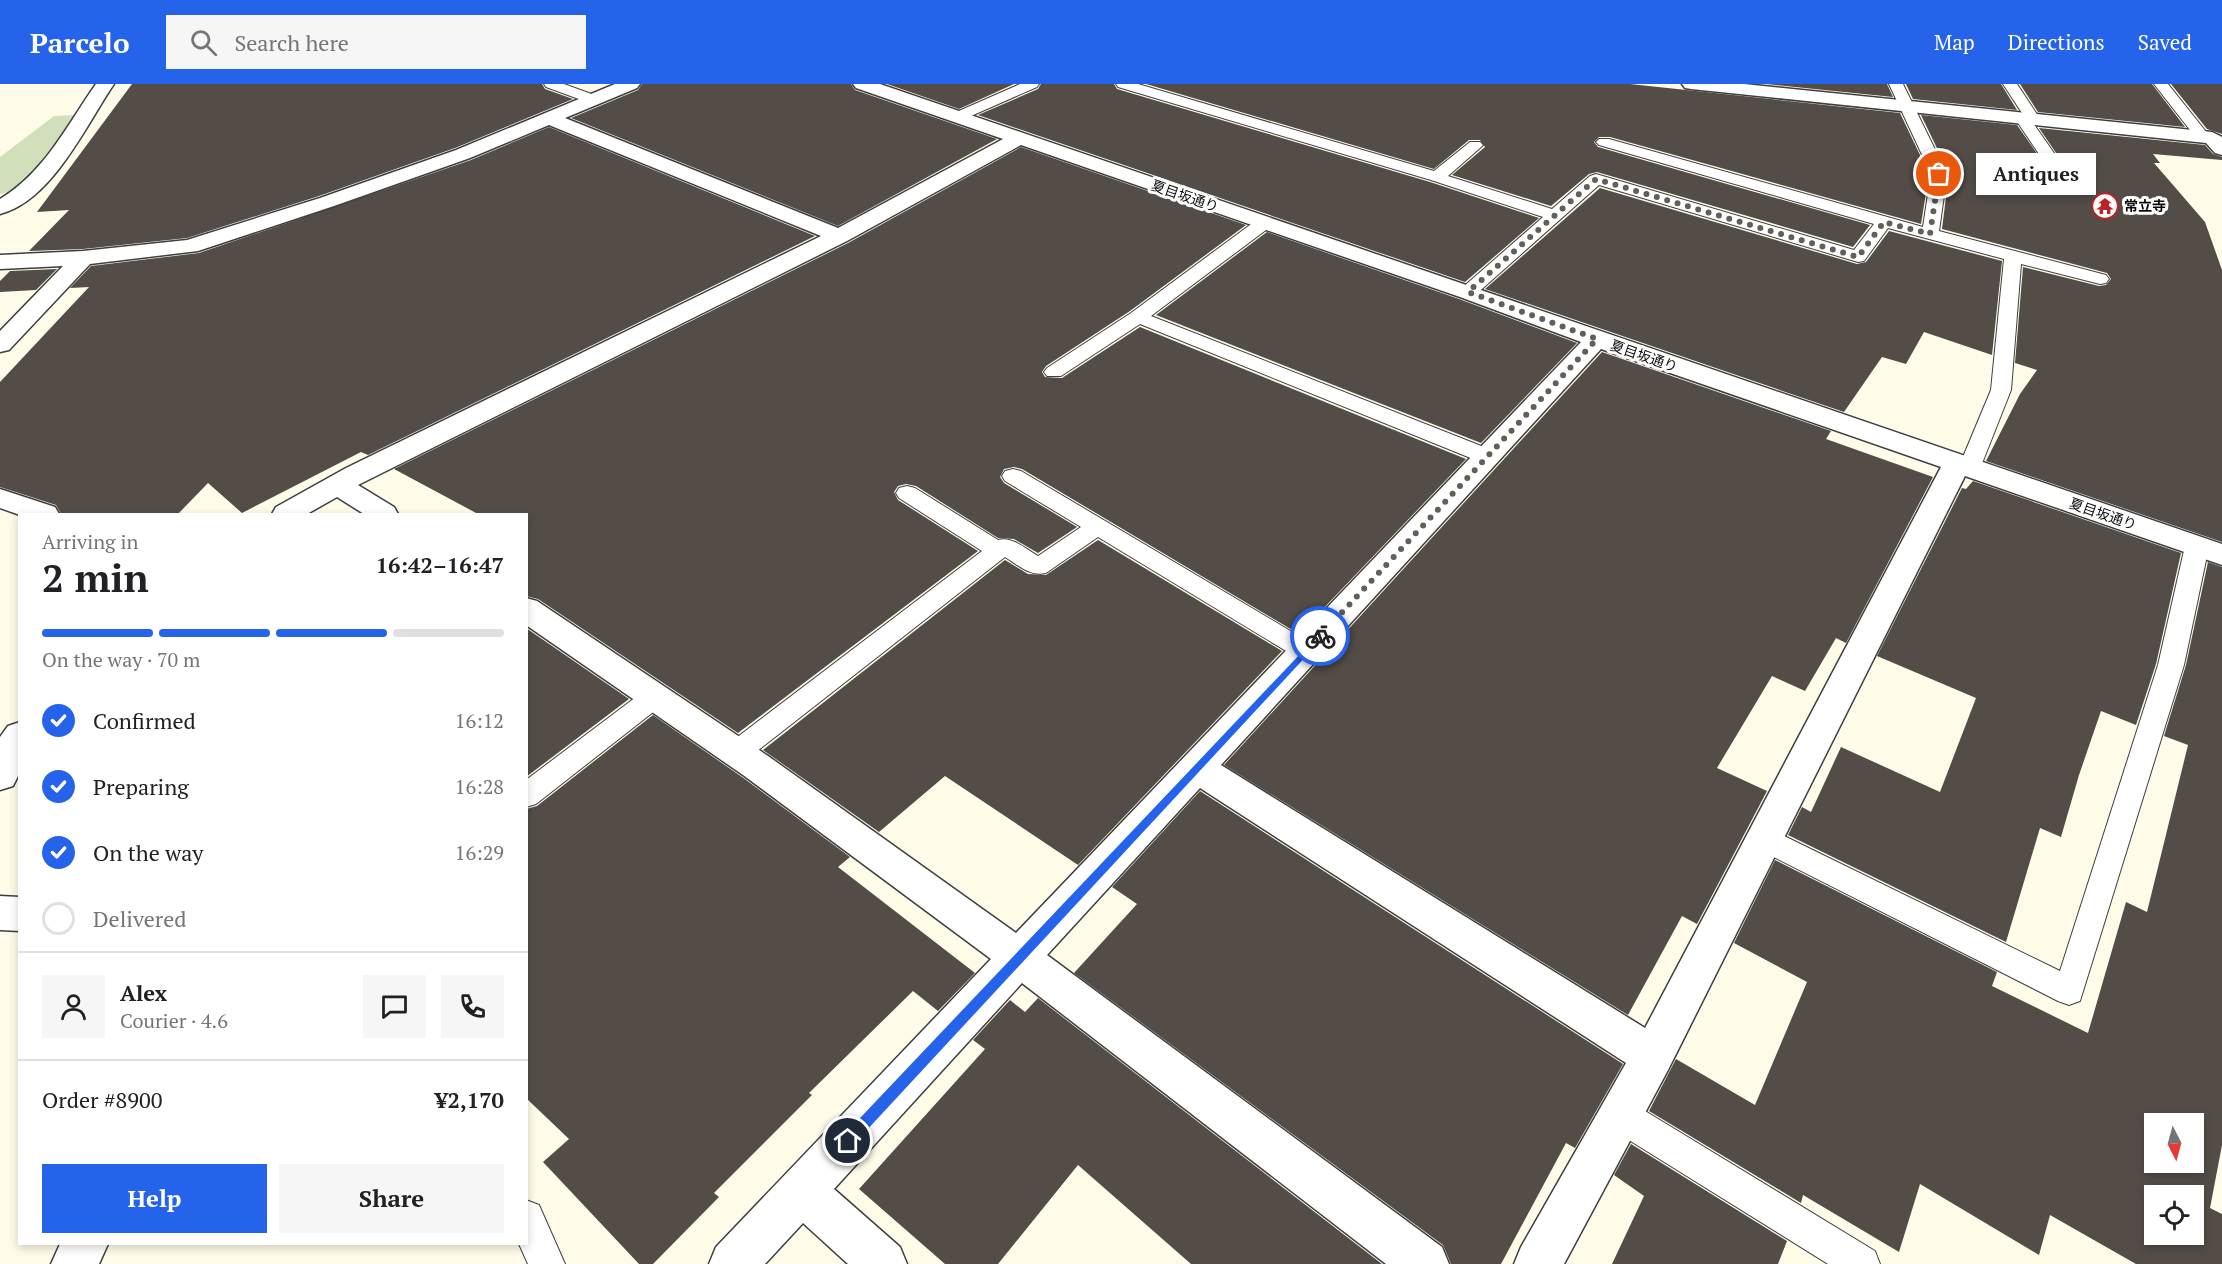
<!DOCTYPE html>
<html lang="en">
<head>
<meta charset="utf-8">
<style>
	body { margin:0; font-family:"PT Serif","Noto Sans JP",serif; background:#f6f6f6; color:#202124; height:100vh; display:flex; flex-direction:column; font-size:22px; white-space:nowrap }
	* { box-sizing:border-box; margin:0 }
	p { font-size:20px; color:#757577 }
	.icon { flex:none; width:33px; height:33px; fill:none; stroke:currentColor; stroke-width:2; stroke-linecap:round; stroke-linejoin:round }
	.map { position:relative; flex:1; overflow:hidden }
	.sheet { position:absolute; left:18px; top:429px; width:510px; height:732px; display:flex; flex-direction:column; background:#fff; border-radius:0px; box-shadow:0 3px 9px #0003 }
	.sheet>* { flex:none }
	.needle { width:39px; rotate:174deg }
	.buttons { position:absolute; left:2144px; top:1029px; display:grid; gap:12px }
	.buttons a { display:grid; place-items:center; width:60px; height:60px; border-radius:0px; background:#fff; box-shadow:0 3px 9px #0003; font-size:30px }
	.pin { position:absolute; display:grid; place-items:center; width:51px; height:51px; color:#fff; margin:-26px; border:3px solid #fff; border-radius:50%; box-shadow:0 2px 6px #0007 }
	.courier { position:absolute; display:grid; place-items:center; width:60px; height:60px; margin:-30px; border:4px solid #2563eb; border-radius:50%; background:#fff; color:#222; box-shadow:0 2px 8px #0007 }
	.bubble { position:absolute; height:42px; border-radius:0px; background:#fff; box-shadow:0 3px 9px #0003; font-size:20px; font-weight:700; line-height:42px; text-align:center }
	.summary em { font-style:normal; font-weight:700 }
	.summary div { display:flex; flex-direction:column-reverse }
	.summary { display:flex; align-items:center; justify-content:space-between; height:102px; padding:0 24px }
	h1 { font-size:39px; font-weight:700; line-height:45px }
	.bar { display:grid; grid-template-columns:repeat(4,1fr); gap:9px 6px; align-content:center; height:72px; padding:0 24px }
	.bar i { height:8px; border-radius:4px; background:#e0e0e0 }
	.bar .current { background:#2563eb }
	.bar p { grid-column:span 4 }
	.line { display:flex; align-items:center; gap:15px; padding:0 24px; border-top:2px solid #e0e0e0 }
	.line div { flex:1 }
	.round { display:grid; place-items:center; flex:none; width:63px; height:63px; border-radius:0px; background:#f6f6f6 }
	ol { padding:0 24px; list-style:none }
	li { display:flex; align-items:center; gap:18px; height:66px }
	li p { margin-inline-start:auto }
	li .icon { padding:6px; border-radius:50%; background:#2563eb; color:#fff; stroke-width:4 }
	li:last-child { color:#757577 }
	li i { width:33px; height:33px; border:3px solid #e0e0e0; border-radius:50% }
	.button { display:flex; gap:12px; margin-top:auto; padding:12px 24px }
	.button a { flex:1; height:69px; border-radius:0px; background:#2563eb; color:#fff; font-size:24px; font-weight:700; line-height:69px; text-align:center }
	.button a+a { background:#f6f6f6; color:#202124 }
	header { display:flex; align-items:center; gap:36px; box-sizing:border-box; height:84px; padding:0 30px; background:#2563eb; color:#fff }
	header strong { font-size:28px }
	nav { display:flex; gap:33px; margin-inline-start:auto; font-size:21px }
	.search { width:420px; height:54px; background:#f6f6f6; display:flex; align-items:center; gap:15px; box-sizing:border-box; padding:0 21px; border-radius:0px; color:#757577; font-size:22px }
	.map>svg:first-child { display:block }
	.cemetery { fill:#d2dfbb }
	.building { fill:#534c47; fill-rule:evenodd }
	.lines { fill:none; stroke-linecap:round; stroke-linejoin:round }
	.service-casing { stroke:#3e3e3e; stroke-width:2 }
	.minor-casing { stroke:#3e3e3e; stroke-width:3 }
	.service { fill:#fff; fill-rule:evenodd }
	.minor { fill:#fff; fill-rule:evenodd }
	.route { fill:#2563eb }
	.done { stroke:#605f59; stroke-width:6; stroke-dasharray:0 10.8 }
	.labels { text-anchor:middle; stroke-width:6; stroke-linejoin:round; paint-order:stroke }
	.far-street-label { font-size:14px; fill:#0b0b0b; stroke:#fff }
	.far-poi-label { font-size:14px; font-weight:bold; fill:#0b0b0b; stroke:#fff; text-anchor:start }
</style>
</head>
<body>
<header>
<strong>Parcelo</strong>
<div class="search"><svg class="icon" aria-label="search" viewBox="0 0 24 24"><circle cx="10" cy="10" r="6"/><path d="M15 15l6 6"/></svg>Search here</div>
<nav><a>Map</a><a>Directions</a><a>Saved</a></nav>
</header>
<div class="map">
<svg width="2222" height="1180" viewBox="0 0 2222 1180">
	<rect width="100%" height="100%" fill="#fffbe9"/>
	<path class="cemetery" d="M76,31C59,54 30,107 0,110V73L54,32Z"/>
	<g class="building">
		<path d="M132,0H542L545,5L573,15L455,64L319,112L187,154L83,165L29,167L69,126L37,128Z"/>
		<path d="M642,0H851L855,6L997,55L838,142L571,34L638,6Z"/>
		<path d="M887,0H1014L959,25Z"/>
		<path d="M1041,0H1114L1117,5L1430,98L1539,134L1465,198L978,31L1038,5Z"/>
		<path d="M1146,0H1630L1900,29L1929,90L1921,140L1610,53H1599L1594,58L1598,63L1870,141L1853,163L1597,88L1589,90L1551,122L1452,91L1485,63L1480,56H1469L1434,85Z"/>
		<path d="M1766,0H1887L1893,13Z"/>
		<path d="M1906,0H2001L2017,26L1913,15Z"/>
		<path d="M2020,0H2152L2185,43L2038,28Z"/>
		<path d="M2171,0H2222V50L2207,45Z"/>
		<path d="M1921,31L2017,41L2047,84H2059L2063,79L2039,44L2205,61L2213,70L2222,73V76L2153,70L2160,79H2154L2205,138L2222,186V458L1986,377L2020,310L2037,286L2015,279L2023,183L2099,202L2106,201L2111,195L2107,189L1942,145L1949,89Z"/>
		<path d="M549,43L815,152L368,371L361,368L242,429L208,399L178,430H61L56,421L0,403V298L89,203L70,204L91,182L199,169L471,76Z"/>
		<path d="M1021,63L1246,141L1130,227L1046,282L1042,288L1045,293L1062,294L1140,243L1466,375L1299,550L1022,385L1014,383L1004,385L1000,393L1004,399L1077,443L1038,469L1014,455L998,454L916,402L906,400L898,402L894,408L898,416L978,467L738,649L538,515L526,512V430H478L394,385L848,159Z"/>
		<path d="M1600,104L1857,180L1866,178L1889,147L2002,177L1992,271L1924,248L1906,280L1882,273L1844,328L1485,205Z"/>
		<path d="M1267,148L1459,215L1577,259L1481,359L1156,231Z"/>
		<path d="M57,185L36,206L0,208V197L10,187Z"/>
		<path d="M1602,268L1831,347L1826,355L1933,393L1846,559L1836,554L1805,607L1772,592L1717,684L1767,707L1697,840L1682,832L1628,931L1224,681Z"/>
		<path d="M1973,397L2181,469L2156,580L2136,641L2101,627L2079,691L2061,753L2040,744L2006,858L1788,751L1802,723L1811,728L1841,663L1940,708L1976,614L1877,572L1962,404L1966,405Z"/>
		<path d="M1098,456L1282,567L1078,781L945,692L879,748L763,666L1005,476L1028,490L1046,491Z"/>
		<path d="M2208,478L2222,483V1061L2210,1124L2222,1130V1180H2136L2050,1131L2039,1171L1920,1100L1899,1168L1803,1111L1801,1119L1649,1027L1676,975L1755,1021L1807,898L1734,859L1775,776L1997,888L1992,902L2088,949L2126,818L2147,828L2188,661L2164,652L2186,581ZM2154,1040H2193V1078H2154ZM2154,1112H2193V1150H2154Z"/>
		<path d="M526,544L629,615L526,693Z"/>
		<path d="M653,631L742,693L850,773L838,783L975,889L938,927L913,907L809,1009L812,1011L714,1109L719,1113L653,1180H639L543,1078L569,1055L526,1014V725L537,722Z"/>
		<path d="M1200,707L1623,980L1575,1064L1566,1059L1501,1180H1451L1443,1161L1074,889L1137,820L1112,803Z"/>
		<path d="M1038,914L1382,1180H1191L1078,1081L998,1180H945L859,1105L985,965L973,956L1010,916L1025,928Z"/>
		<path d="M1631,1060L1787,1157L1778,1180H1612L1644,1112L1614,1091Z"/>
	</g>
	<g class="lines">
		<g class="service-casing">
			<g id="service">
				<path d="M544,0H564L597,12L599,15L592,19L587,18L546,3Z"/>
				<path d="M1020,0H1039L1037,3L962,36L957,37L950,33L952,30Z"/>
				<path d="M1116,0H1138L1434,87L1470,58H1480L1483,61L1480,64L1448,92L1552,125L1590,92L1596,90L1854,166L1874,140L1599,61L1596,58L1599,55H1609L1923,143L1931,90L1889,0H1903L1947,90L1939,147L2106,191L2109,195L2106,199L2100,200L2021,180L2011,306L1983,377L1980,382L1956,388L1948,386L1945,381L1948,376L1963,373L1991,306L2004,175L1888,144L1864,177L1858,178L1599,101L1474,212H1462L1459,208L1462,204L1543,133L1431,96L1118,3Z"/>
				<path d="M2003,0H2017L2040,35L2033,39L2061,79L2059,82H2047L2014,33L2022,29Z"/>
				<path d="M2154,0H2168L2207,49L2210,52L2207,55H2197Z"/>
				<path d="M1264,134L1272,139L1270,143L1151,232L1494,367L1497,372L1494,377L1486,378L1478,377L1140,240L1061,292H1047L1044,288L1047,284L1131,229L1258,135Z"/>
				<path d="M1013,385L1021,387L1314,561L1318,567L1314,573L1305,576L1296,573L1098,453L1046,489C1030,493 1018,481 1005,473L747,675L737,678L727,675L723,668L727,661L982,467L899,414L896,409L899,404L907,402L915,404L998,456C1012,452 1026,465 1038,472L1081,443L1005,397L1002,392L1005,387Z"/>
				<path d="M2197,454L2205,457L2209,462L2184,581L2080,917L2069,921L2058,917L1754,763L1750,755L1754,747L1764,743L1774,747L2060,887L2158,581L2185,462L2189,457Z"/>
				<path d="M657,601L666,604L670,611L666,618L536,720L526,723V696L648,604Z"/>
				<path d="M1620,1014L1632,1019L1875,1167L1880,1180H1828L1608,1043L1603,1031L1608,1019Z"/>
				<path d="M526,1116L539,1121L565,1180H528L519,1160H526Z"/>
			</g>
		</g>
		<g class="minor-casing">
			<g id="minor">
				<path d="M96,0H114C86,41 52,117 0,130V115C45,88 67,41 96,0Z"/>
				<path d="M615,0H640L637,4L565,34L838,144L1003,55L856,4L853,0H880L2222,460V481L1965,392L1668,986L1564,1180H1514L1521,1163L1626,979L1200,704L1047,871L1442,1163L1449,1180H1386L1022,899L834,1105L900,1163L907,1180H848L803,1139L765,1180H709L716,1163L991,875L743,691L526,541V514L537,517L768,672L1016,849L1581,258L1460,213L1021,61L847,157L358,401L394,423L398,430H364L337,413L307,430H272L276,423L346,384L821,152L549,41L470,74L334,122L198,167L90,180L9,266L0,268V247L63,182L0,185V171L83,167L187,156L320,114L456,66ZM1601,265L1941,383L1645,944L1221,681Z"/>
				<path d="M1682,0H1744L2212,48L2222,53V71L2215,69L2206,59L1691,5L1685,4Z"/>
				<path d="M0,405L55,423L59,430L20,431L0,424Z"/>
				<path d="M20,638V688L13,702L0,706V653L8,642Z"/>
				<path d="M0,812L20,813V847L0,846Z"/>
				<path d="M60,1160H108L99,1180H51Z"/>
			</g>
		</g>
		<use href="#service" class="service"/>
		<use href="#minor" class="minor"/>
	</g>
	<path class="route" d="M1320,549L1323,550V554L853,1061L848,1063L843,1061L841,1057L843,1052Z"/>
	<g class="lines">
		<path class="done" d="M1320,552L1597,255L1468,208L1596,95L1858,173L1884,138L1930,150L1939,90"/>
	</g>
	<defs>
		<g id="temple-ring" transform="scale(1.35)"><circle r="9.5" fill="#fff" stroke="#bb2326" stroke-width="1.5"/><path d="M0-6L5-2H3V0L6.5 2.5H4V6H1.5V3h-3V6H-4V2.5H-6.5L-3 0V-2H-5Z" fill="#bb2326"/></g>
	</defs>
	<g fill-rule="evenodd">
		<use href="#temple-ring" x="2105" y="122"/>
	</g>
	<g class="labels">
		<g class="far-street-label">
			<text transform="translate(1185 112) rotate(19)" y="5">夏目坂通り</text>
			<text transform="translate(1644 272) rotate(19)" y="5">夏目坂通り</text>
			<text transform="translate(2103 430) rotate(19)" y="5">夏目坂通り</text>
		</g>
		<g class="far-poi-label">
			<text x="2124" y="127">常立寺</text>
		</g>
	</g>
</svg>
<div class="buttons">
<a><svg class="needle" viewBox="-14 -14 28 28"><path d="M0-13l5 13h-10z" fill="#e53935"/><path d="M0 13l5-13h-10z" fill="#757577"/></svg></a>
<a><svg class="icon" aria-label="locate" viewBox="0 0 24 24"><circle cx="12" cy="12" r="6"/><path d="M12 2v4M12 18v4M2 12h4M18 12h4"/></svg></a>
</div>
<div class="pin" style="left:1939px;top:90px;background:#ea580c"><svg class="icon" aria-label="bag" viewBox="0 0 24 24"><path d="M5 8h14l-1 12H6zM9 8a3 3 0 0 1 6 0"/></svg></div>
<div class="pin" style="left:848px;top:1057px;background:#1f2937"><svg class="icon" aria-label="home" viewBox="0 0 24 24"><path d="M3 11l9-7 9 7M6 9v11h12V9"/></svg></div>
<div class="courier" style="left:1320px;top:552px"><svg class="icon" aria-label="bike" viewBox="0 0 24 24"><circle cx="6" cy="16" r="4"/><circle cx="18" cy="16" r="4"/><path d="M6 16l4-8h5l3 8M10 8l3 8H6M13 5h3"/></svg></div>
<div class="bubble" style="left:1976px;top:69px;width:120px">Antiques</div>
<section class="sheet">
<div class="summary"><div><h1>2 min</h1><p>Arriving in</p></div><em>16:42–16:47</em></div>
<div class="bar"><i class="current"></i><i class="current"></i><i class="current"></i><i></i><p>On the way · 70 m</p></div>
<ol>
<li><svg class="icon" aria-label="check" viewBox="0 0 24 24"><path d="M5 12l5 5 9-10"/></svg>Confirmed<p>16:12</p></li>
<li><svg class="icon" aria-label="check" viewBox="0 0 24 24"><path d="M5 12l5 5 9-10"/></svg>Preparing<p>16:28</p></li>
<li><svg class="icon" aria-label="check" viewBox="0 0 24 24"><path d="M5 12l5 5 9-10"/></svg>On the way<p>16:29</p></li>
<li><i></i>Delivered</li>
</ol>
<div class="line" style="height:108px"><a class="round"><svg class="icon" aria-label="person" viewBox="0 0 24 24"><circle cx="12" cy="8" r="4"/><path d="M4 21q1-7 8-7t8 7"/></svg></a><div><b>Alex</b><p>Courier · 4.6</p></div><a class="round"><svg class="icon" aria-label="chat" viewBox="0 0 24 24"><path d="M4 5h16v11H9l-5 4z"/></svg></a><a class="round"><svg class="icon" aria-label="phone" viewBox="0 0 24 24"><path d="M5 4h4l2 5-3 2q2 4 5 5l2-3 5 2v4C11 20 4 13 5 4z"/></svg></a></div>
<div class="line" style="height:78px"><div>Order #8900</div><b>¥2,170</b></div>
<div class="button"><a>Help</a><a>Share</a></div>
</section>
</div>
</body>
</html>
